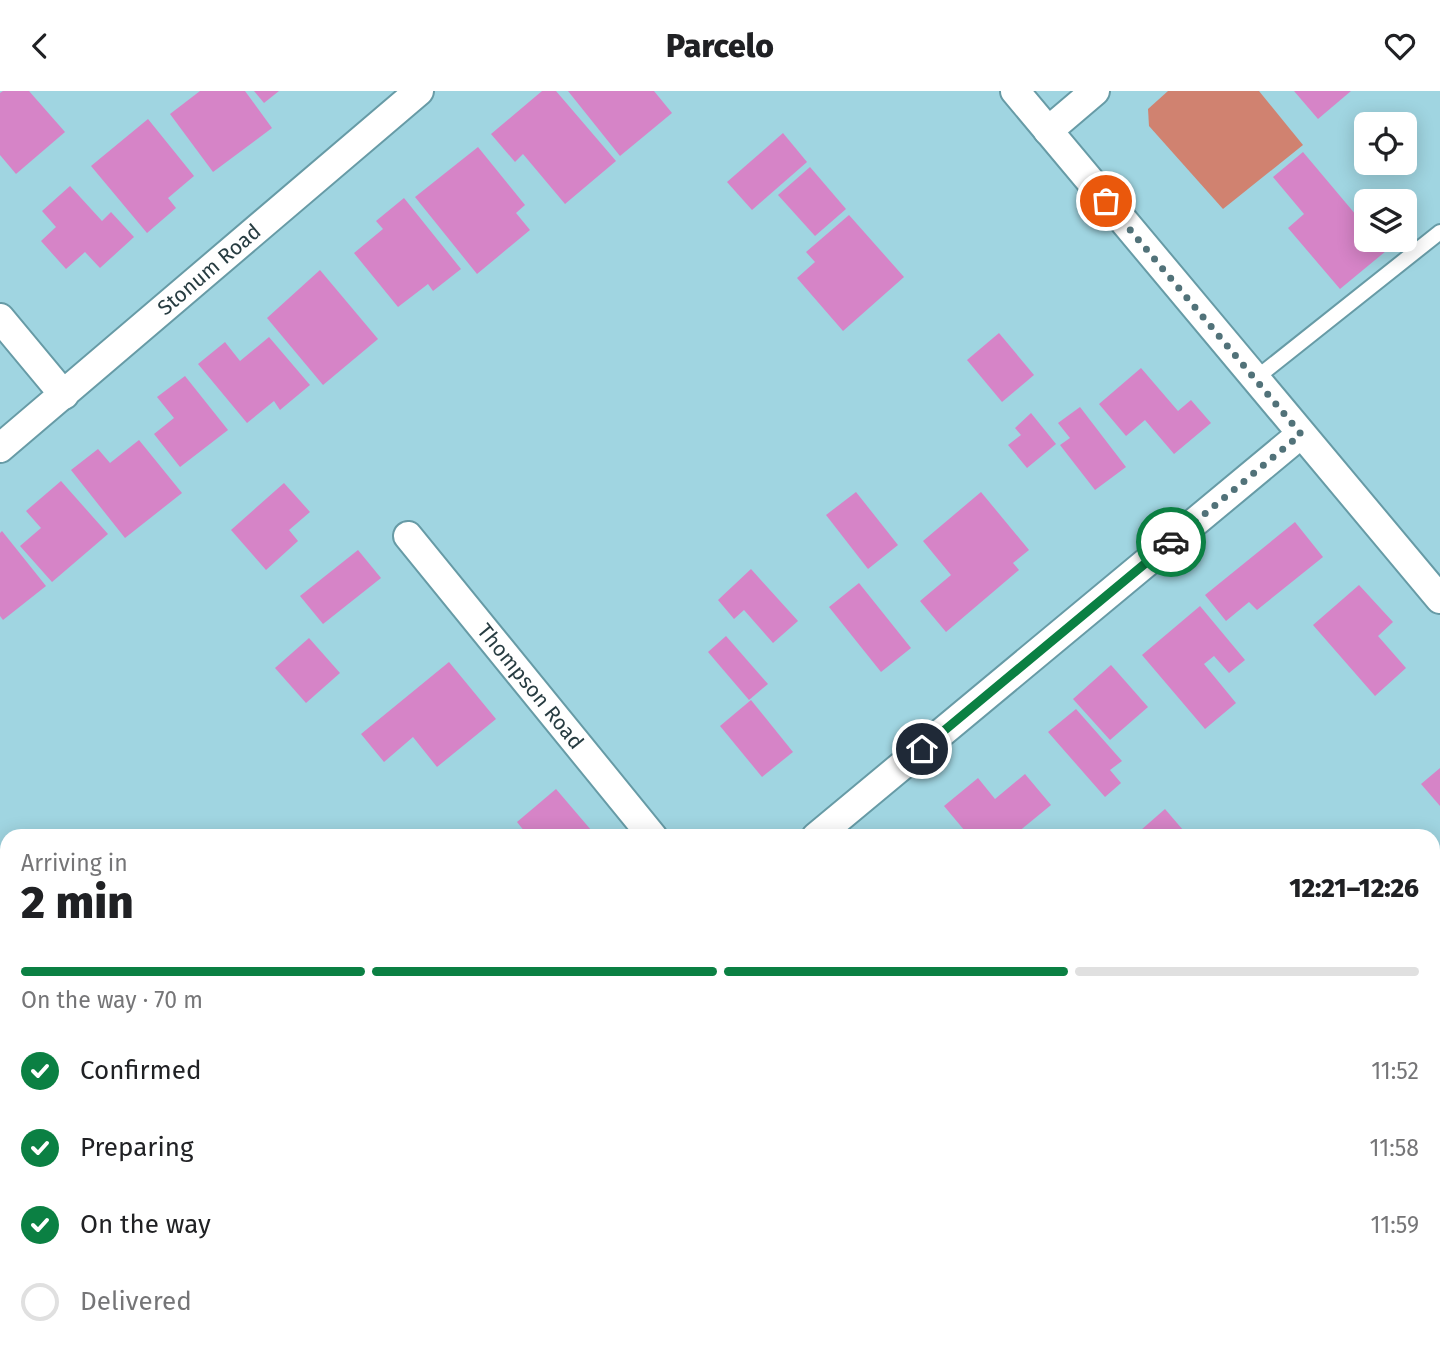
<!DOCTYPE html>
<html lang="en">
<head>
<meta charset="utf-8">
<style>
	body { margin:0; font-family:"Fira Sans",sans-serif; background:#f6f6f6; color:#202124; height:100vh; display:flex; flex-direction:column; font-size:26px; white-space:nowrap }
	* { box-sizing:border-box; margin:0 }
	p { font-size:23px; color:#757577 }
	.icon { flex:none; width:38px; height:38px; fill:none; stroke:currentColor; stroke-width:2; stroke-linecap:round; stroke-linejoin:round }
	.map { position:relative; flex:1; overflow:hidden }
	.side { position:absolute; left:0px; top:738px; width:1440px; height:527px; display:flex; flex-direction:column; background:#fff; border-radius:21px 21px 0 0; box-shadow:0 4px 18px #0003 }
	.side>* { flex:none }
	.controls { position:absolute; left:1354px; top:21px; display:grid; gap:14px }
	.controls a { display:grid; place-items:center; width:63px; height:63px; border-radius:10px; background:#fff; box-shadow:0 4px 18px #0003; font-size:35px }
	.pin { position:absolute; display:grid; place-items:center; width:60px; height:60px; color:#fff; margin:-30px; border:4px solid #fff; border-radius:50%; box-shadow:0 2px 7px #0007 }
	.courier { position:absolute; display:grid; place-items:center; width:70px; height:70px; margin:-35px; border:5px solid #0b8043; border-radius:50%; background:#fff; color:#222; box-shadow:0 2px 9px #0007 }
	.summary em { font-style:normal; font-weight:800 }
	.summary div { display:flex; flex-direction:column-reverse }
	.summary { display:flex; align-items:center; justify-content:space-between; height:119px; padding:0 21px }
	h1 { font-size:46px; font-weight:800; line-height:52px }
	.bar { display:grid; grid-template-columns:repeat(4,1fr); gap:10px 7px; align-content:center; height:84px; padding:0 21px }
	.bar i { height:9px; border-radius:5px; background:#e0e0e0 }
	.bar .active { background:#0b8043 }
	.bar p { grid-column:span 4 }
	ol { padding:0 21px; list-style:none }
	li { display:flex; align-items:center; gap:21px; height:77px }
	li p { margin-inline-start:auto }
	li .icon { padding:7px; border-radius:50%; background:#0b8043; color:#fff; stroke-width:4 }
	li:last-child { color:#757577 }
	li i { width:38px; height:38px; border:4px solid #e0e0e0; border-radius:50% }
	header { display:flex; justify-content:space-between; align-items:center; height:91px; padding:0 21px; background:#fff; font-size:32px; font-weight:800 }
	.map>svg:first-child { display:block }
	.green { fill:#d08270 }
	.building { fill:#d684c7 }
	.lines { fill:none; stroke-linecap:round; stroke-linejoin:round }
	.lane-casing { stroke:#679ba6; stroke-width:18 }
	.street-casing { stroke:#679ba6; stroke-width:32 }
	.lane { stroke:#fff; stroke-width:14 }
	.street { stroke:#fff; stroke-width:28 }
	.done { stroke:#517279; stroke-width:7; stroke-dasharray:0 12.6 }
	.route { stroke:#0b8043; stroke-width:9 }
	.labels { text-anchor:middle; stroke-width:5; stroke-linejoin:round; paint-order:stroke }
	.street-label { font-size:21px; fill:#273c41; stroke:#d6f1f7 }
</style>
</head>
<body>
<header><svg class="icon" aria-label="back" viewBox="0 0 24 24"><path d="M15 5l-7 7 7 7"/></svg>Parcelo<svg class="icon" aria-label="heart" viewBox="0 0 24 24"><path d="M12 20l-8-8c-3-5 5-10 8-4 3-6 11-1 8 4z"/></svg></header>
<div class="map">
<svg width="1440" height="1265" viewBox="0 0 1440 1265">
	<rect width="100%" height="100%" fill="#a0d5e1"/>
	<path class="green" d="M1168,0H1259L1303,54L1223,118L1149,35L1148,18Z"/>
	<g class="building">
		<path d="M3,0H29L65,41L16,83L0,64V2Z"/>
		<path d="M200,0H245L272,37L213,81L170,23Z"/>
		<path d="M254,0H279L264,12Z"/>
		<path d="M542,0H556L616,70L565,113L523,63L515,71L491,43Z"/>
		<path d="M568,0H654L672,22L620,65Z"/>
		<path d="M1294,0H1351L1318,28Z"/>
		<path d="M148,28L194,85L168,107L176,117L147,142L91,75Z"/>
		<path d="M783,42L807,71L752,119L727,91Z"/>
		<path d="M478,56L525,114L516,122L530,139L477,183L415,106Z"/>
		<path d="M1303,61L1367,137V149H1376L1386,160L1340,198L1288,137L1304,123L1273,86Z"/>
		<path d="M810,76L846,118L815,145L778,104Z"/>
		<path d="M70,95L102,130L111,121L134,146L100,177L85,161L66,178L41,150L56,136L42,120Z"/>
		<path d="M404,107L461,178L433,200L428,193L398,216L354,162L383,138L376,130Z"/>
		<path d="M849,124L904,186L843,240L797,187L815,171L806,161Z"/>
		<path d="M320,179L378,248L323,294L267,227Z"/>
		<path d="M999,242L1034,284L1002,311L967,269Z"/>
		<path d="M269,246L310,294L280,319L274,310L247,332L198,273L225,251L240,270Z"/>
		<path d="M1141,277L1178,320L1191,309L1211,332L1174,363L1145,329L1126,345L1099,313Z"/>
		<path d="M185,285L228,339L180,376L154,343L174,327L157,306Z"/>
		<path d="M1080,316L1126,376L1095,399L1060,354L1070,347L1058,332Z"/>
		<path d="M1031,322L1056,353L1027,377L1008,354L1021,344L1015,337Z"/>
		<path d="M139,349L182,402L125,447L71,379L98,358L110,372Z"/>
		<path d="M61,390L108,443L52,491L20,455L41,437L26,420Z"/>
		<path d="M284,392L310,421L289,439L298,450L266,479L231,439Z"/>
		<path d="M856,401L898,454L868,478L826,424Z"/>
		<path d="M981,401L1029,459L1013,472L1019,479L946,541L920,510L951,484L923,450Z"/>
		<path d="M1295,431L1323,466L1257,519L1249,511L1226,530L1205,504Z"/>
		<path d="M2,440L46,495L3,529L0,525V442Z"/>
		<path d="M358,459L381,487L323,533L300,505Z"/>
		<path d="M751,478L798,530L773,552L744,519L734,528L718,509Z"/>
		<path d="M859,492L911,557L881,581L829,516Z"/>
		<path d="M1359,494L1393,531L1378,545L1406,577L1375,605L1313,534Z"/>
		<path d="M1200,515L1245,569L1229,582L1214,565L1204,573L1236,612L1205,638L1142,564Z"/>
		<path d="M726,545L768,593L749,609L708,561Z"/>
		<path d="M309,547L340,582L306,612L275,577Z"/>
		<path d="M449,571L496,628L437,676L413,646L384,671L361,643Z"/>
		<path d="M1111,574L1148,616L1110,649L1073,608Z"/>
		<path d="M751,609L793,661L762,686L720,635Z"/>
		<path d="M1076,618L1122,670L1110,679L1121,692L1105,706L1048,641Z"/>
		<path d="M1440,677V715L1421,693Z"/>
		<path d="M1025,683L1051,714L1012,746H970L944,715L978,687L995,708Z"/>
		<path d="M556,698L597,746H529L517,731Z"/>
		<path d="M1165,718L1189,746H1133Z"/>
		<path d="M1433,767L1440,775V825L1433,819Z"/>
		<path d="M302,1258H391L383,1265H294Z"/>
		<path d="M937,1258H951L956,1265H929Z"/>
		<path d="M977,1258H1030L1036,1265H970Z"/>
	</g>
	<g class="lines">
		<g class="lane-casing">
			<path id="lane" d="M1255,288L1440,141"/>
		</g>
		<g class="street-casing">
			<g id="street">
				<path d="M1015,0L1440,508"/>
				<path d="M1048,40L1095,0"/>
				<path d="M0,227L64,304"/>
				<path id="s1" d="M0,357L419,0"/>
				<path id="s2" d="M408,445L653,746"/>
				<path d="M816,746L1301,343"/>
				<path d="M1433,952L1440,945"/>
				<path d="M1084,1258L1089,1265"/>
				<path d="M187,1265L195,1258"/>
				<path d="M1142,1265L1148,1258"/>
			</g>
		</g>
		<use href="#lane" class="lane"/>
		<use href="#street" class="street"/>
	</g>
	<g class="lines">
		<path class="done" d="M1106,110L1301,343L1171,451"/>
		<path class="route" d="M922,658L1171,451"/>
	</g>
	<g class="labels">
		<g class="street-label">
			<text dy="7" stroke="none"><textPath href="#s1" startOffset="275">Stonum Road</textPath></text>
			<text dy="7" stroke="none"><textPath href="#s2" startOffset="194">Thompson Road</textPath></text>
		</g>
	</g>
</svg>
<div class="controls">
<a><svg class="icon" aria-label="locate" viewBox="0 0 24 24"><circle cx="12" cy="12" r="6"/><path d="M12 2v4M12 18v4M2 12h4M18 12h4"/></svg></a>
<a><svg class="icon" aria-label="layers" viewBox="0 0 24 24"><path d="M12 4l9 5-9 5-9-5zM3 14l9 5 9-5"/></svg></a>
</div>
<div class="pin" style="left:1106px;top:110px;background:#ea580c"><svg class="icon" aria-label="bag" viewBox="0 0 24 24"><path d="M5 8h14l-1 12H6zM9 8a3 3 0 0 1 6 0"/></svg></div>
<div class="pin" style="left:922px;top:658px;background:#1f2937"><svg class="icon" aria-label="home" viewBox="0 0 24 24"><path d="M3 11l9-7 9 7M6 9v11h12V9"/></svg></div>
<div class="courier" style="left:1171px;top:451px"><svg class="icon" aria-label="car" viewBox="0 0 24 24"><path d="M5 17H2v-5l4-1 3-4h7l3 4 3 1v5h-3M9 17h6M6 11h13"/><circle cx="7" cy="17" r="2"/><circle cx="17" cy="17" r="2"/></svg></div>
<section class="side">
<div class="summary"><div><h1>2 min</h1><p>Arriving in</p></div><em>12:21–12:26</em></div>
<div class="bar"><i class="active"></i><i class="active"></i><i class="active"></i><i></i><p>On the way · 70 m</p></div>
<ol>
<li><svg class="icon" aria-label="check" viewBox="0 0 24 24"><path d="M5 12l5 5 9-10"/></svg>Confirmed<p>11:52</p></li>
<li><svg class="icon" aria-label="check" viewBox="0 0 24 24"><path d="M5 12l5 5 9-10"/></svg>Preparing<p>11:58</p></li>
<li><svg class="icon" aria-label="check" viewBox="0 0 24 24"><path d="M5 12l5 5 9-10"/></svg>On the way<p>11:59</p></li>
<li><i></i>Delivered</li>
</ol>
</section>
</div>
</body>
</html>
